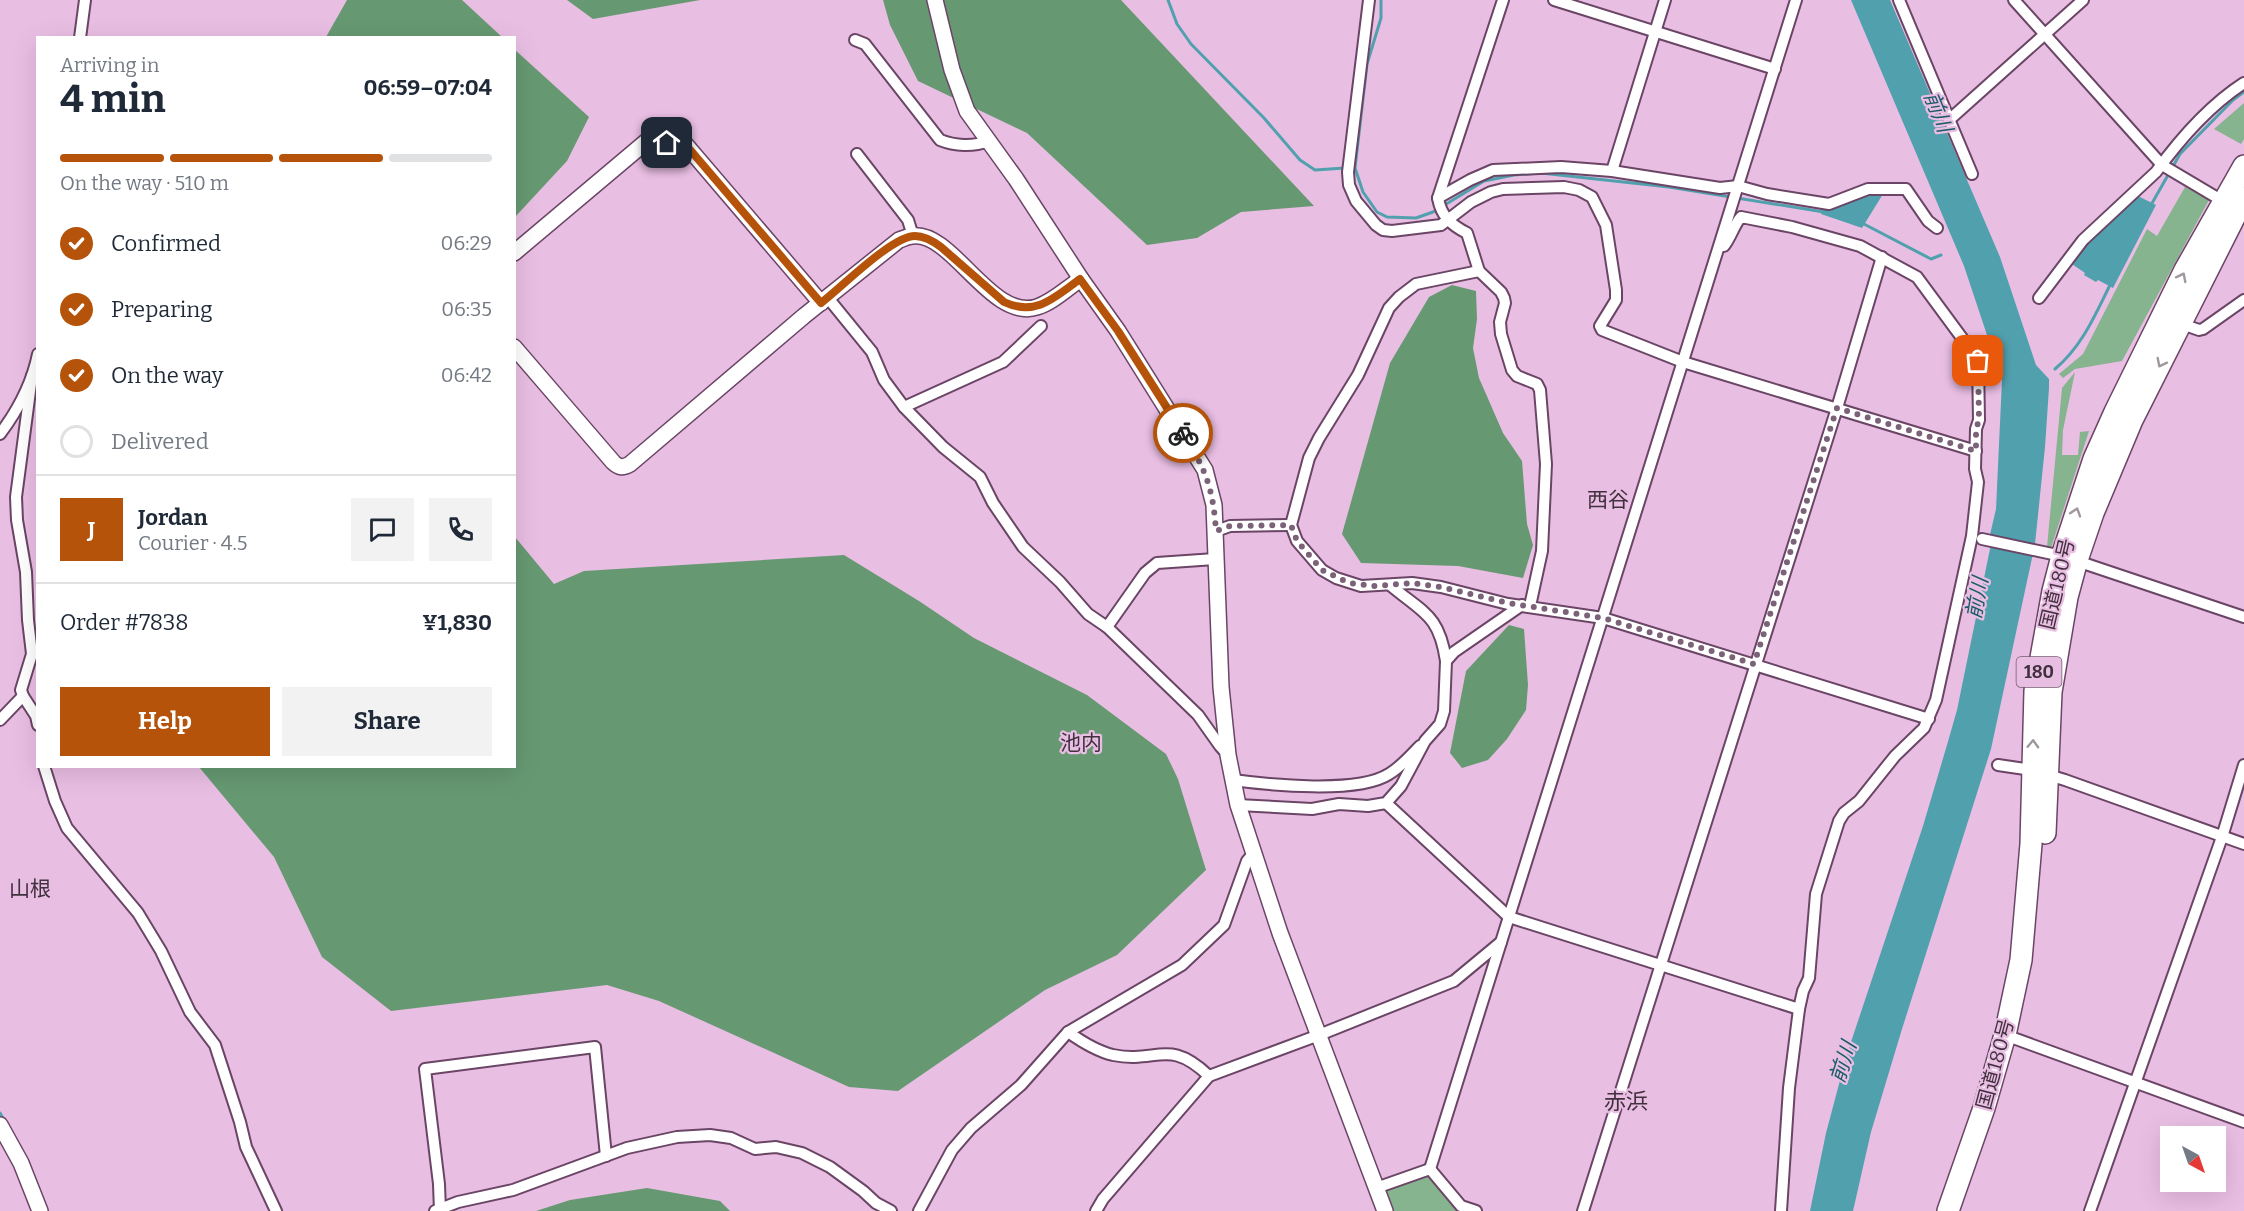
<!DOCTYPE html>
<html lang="en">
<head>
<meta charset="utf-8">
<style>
	body { margin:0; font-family:Bitter,"Noto Sans JP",serif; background:#f2f2f3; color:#1f2937; height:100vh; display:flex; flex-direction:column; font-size:22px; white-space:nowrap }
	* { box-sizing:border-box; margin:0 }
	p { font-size:20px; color:#747a83 }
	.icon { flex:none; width:33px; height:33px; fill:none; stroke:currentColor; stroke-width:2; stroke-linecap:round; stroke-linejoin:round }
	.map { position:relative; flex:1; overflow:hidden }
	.side { position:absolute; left:36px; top:36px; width:480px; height:732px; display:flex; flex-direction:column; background:#fff; border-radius:0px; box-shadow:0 6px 24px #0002 }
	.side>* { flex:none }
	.needle { width:39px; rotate:140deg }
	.controls { position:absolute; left:2160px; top:1126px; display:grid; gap:12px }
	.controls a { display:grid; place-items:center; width:66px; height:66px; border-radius:0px; background:#fff; box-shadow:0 6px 24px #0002; font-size:30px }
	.pin { position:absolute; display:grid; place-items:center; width:51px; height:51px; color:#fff; margin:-26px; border-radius:12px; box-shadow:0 3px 9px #0006 }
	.courier { position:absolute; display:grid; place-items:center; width:60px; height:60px; margin:-30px; border:4px solid #b45309; border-radius:50%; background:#fff; color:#222; box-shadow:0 2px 8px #0007 }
	.summary em { font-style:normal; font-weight:700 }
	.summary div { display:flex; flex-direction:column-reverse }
	.summary { display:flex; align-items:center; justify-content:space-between; height:102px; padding:0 24px }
	h1 { font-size:39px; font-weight:700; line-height:45px }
	.bar { display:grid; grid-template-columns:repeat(4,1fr); gap:9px 6px; align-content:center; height:72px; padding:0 24px }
	.bar i { height:8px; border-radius:4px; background:#e0e1e3 }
	.bar .active { background:#b45309 }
	.bar p { grid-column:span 4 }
	.line { display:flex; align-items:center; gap:15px; padding:0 24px; border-top:2px solid #e0e1e3 }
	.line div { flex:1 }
	.round { display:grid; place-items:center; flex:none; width:63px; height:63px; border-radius:0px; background:#f2f2f3 }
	ol { padding:0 24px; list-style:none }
	li { display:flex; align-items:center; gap:18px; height:66px }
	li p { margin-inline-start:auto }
	li .icon { padding:6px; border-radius:50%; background:#b45309; color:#fff; stroke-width:4 }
	li:last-child { color:#747a83 }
	li i { width:33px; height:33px; border:3px solid #e0e1e3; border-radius:50% }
	.button { display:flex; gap:12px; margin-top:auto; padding:12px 24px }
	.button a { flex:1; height:69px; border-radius:0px; background:#b45309; color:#fff; font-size:24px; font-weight:700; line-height:69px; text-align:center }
	.button a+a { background:#f2f2f3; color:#1f2937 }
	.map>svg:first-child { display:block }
	.green { fill:#85b48f }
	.forest { fill:#669972 }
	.water { fill:#51a0ae }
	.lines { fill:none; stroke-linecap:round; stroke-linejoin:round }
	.stream { stroke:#51a0ae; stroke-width:3 }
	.street-casing { stroke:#6a4565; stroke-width:14 }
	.secondary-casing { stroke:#6a4565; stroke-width:18 }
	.highway-casing { stroke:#6a4565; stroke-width:24 }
	.street { stroke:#fff; stroke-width:10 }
	.secondary { stroke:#fff; stroke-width:15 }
	.highway { stroke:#fff; stroke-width:21 }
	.oneway { stroke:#a0989e }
	.done { stroke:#7c6278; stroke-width:6; stroke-dasharray:0 10.8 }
	.route { stroke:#b45309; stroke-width:8 }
	.labels { text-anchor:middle; stroke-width:4.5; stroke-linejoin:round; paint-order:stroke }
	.shield { fill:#e9bee3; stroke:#735b70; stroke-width:1.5 }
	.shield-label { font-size:18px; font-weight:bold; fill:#41303e }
	.street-label { font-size:20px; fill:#41303e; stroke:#e9bee3 }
	.water-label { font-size:21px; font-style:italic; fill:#1a5c67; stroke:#e9bee3 }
	.neighbourhood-label { font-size:21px; fill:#41303e; stroke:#e9bee3 }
	.quarter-label { font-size:22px; fill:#41303e; stroke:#e9bee3 }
</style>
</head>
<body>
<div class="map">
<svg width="2244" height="1211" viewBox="0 0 2244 1211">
	<rect width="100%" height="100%" fill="#e9bee3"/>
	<g class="green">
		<path d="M2244,103V139L2241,144L2214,129Z"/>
		<path d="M2185,187L2209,200L2122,361L2075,369L2063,378L2059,374L2083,354L2147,229L2157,236Z"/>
		<path d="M2075,372L2063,430L2062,455H2078L2080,432L2089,431L2050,551L2047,547L2062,388Z"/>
		<path d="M1429,1174L1459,1211H1393L1384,1189Z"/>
	</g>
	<g class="forest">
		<path d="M347,0H462L502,37H326Z"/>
		<path d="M567,0H700L593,19Z"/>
		<path d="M883,0H1121L1314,206L1241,212L1197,238L1147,245L1027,133L918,81L890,25Z"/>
		<path d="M514,49L589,117L567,161L515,217Z"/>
		<path d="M1452,285L1476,291L1477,319L1473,348L1479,378L1503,433L1522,461L1527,524L1533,545L1523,578L1458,566L1361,563L1342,534L1390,363L1429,297Z"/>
		<path d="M515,537L554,584L584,571L844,555L919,601L974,638L1087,695L1166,754L1178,779L1206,870L1117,955L1045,990L898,1091L849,1087L659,1001L607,985L391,1011L322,957L274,857L199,767L514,766Z"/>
		<path d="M1509,625L1524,629L1528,685L1526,710L1507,739L1488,760L1462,768L1450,753L1466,671Z"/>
		<path d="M647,1188L720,1201L730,1211H536L570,1200Z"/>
	</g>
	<g class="water">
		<path d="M1851,0H1890L2000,257L2036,365L2049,379V388L2045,447L2035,544L1991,749L1902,1029L1871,1132L1853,1211H1810L1826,1133L1847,1054L1923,826L1947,745L1957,710L1991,544L1989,539L1996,509L2002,380L1964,266Z"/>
		<path d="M1883,194L1862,228L1821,214L1824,208H1835L1865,195Z"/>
		<path d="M2138,196L2156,205L2113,288L2098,280L2096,282L2084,275L2085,273L2072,264L2087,243Z"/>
	</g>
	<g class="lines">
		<g class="stream">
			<path d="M1168,0L1177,24L1191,44L1264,118L1300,160L1315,170L1345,168"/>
			<path d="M1381,0V18L1367,64L1355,168L1363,192L1377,212L1387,217L1416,218L1433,212L1484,181L1514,175L1541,173L1669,187L1824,212"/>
			<path d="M2151,205L2180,154L2233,100L2244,92"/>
			<path d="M1862,223L1931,259L1941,255"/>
			<path d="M2055,369C2083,345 2095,315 2111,283"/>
			<path d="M0,1113L4,1120"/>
		</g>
		<g class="street-casing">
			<g id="street">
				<path d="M1369,0L1348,172L1349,185L1356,201L1376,225L1383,230L1392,231L1441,225L1471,202L1491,192L1503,189L1564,187L1579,190L1592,197L1606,225L1616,290V300L1600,326L1602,330L1683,362L1976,451"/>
				<path d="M1503,0L1438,198C1441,216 1451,225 1467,233L1479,271L1501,292L1504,298L1505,303L1500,322L1501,334L1512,370L1517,376L1537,384L1540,390L1546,464L1542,551L1530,606"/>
				<path d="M1554,0L1775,69"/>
				<path d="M1899,0L1972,174"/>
				<path d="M2014,0L2162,165L2226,203"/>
				<path d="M80,38L85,0"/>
				<path d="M855,40L865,44L940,140C955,146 973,147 988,141"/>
				<path d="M1949,120L2083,0"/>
				<path d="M857,154L908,220L913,236"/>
				<path d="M1612,171L1665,0"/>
				<path d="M1438,198L1470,180L1493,170L1561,167L1612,171L1720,188L1738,186L1767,194L1829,204L1868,189H1906L1928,221L1937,228"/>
				<path d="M1720,246H1724C1731,237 1735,223 1741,217L1792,227L1860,246L1917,277L1976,357L1978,361L1979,420L1976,429L1975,469L1978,482L1972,536L1936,700L1924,728L1895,756L1859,801L1844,813L1839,821L1816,894L1809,978L1803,991L1799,1009L1789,1088L1781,1211"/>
				<path d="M1479,271L1416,284L1399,297L1389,308L1358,375L1319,438L1309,458L1291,525L1297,541L1322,570L1336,578L1361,586L1412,583L1441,587L1508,604L1603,618L1929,719"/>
				<path d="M828,298L872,352L884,380L904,407L943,447L980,477L993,503L1023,547L1060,582L1088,614L1107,627L1198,715L1220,746L1228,755"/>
				<path d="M2039,298L2083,240L2156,172C2180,139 2210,105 2244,83"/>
				<path d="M2179,323L2199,330L2203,329L2244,300"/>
				<path d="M32,376L16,497L17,520L26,572L28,620L32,654L21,690L23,696L36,716L38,725"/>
				<path d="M904,407L1003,362L1041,326"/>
				<path d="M0,434C18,410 32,384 38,354"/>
				<path d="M1216,531L1230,526L1291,525"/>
				<path d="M1982,539L2062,556L2244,617"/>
				<path d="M1390,585C1423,613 1439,614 1446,661"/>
				<path d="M1107,627L1145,573L1157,563L1215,559"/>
				<path d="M0,720L23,696"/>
				<path d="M1998,765L2032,770L2065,780L2244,844"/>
				<path d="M44,766L55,801L67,828L138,913L161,951L190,1012L215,1045L240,1122L246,1147L276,1211"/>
				<path d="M1233,780C1270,785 1358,794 1389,774C1401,767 1411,755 1420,746"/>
				<path d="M1386,803L1509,917L1799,1009"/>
				<path d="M1238,805L1312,809L1339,804L1368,806L1386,803L1401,786L1425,741L1440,724L1444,711L1446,661L1454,652L1522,605"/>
				<path d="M1068,1032C1082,1042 1096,1051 1113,1055C1158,1064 1168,1037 1209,1076"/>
				<path d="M2005,1035L2244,1122"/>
				<path d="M1430,1169L1796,0"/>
				<path d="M1430,1169L1461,1206L1476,1211"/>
				<path d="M1376,1188L1430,1169"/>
				<path d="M435,1211L458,1202L513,1190L627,1148L677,1137L710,1135L731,1138L755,1149L776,1147L802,1153L830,1167L863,1191L876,1203L891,1211"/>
				<path d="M440,1211L439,1184L425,1069L595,1047L606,1156"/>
				<path d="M919,1211L952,1150L971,1128L1021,1085L1068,1032L1182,965L1224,925L1247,861L1253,854"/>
				<path d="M1096,1211L1103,1199L1209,1076L1319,1035L1454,981L1501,942"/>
				<path d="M1583,1211L1837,408L1882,257"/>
				<path d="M2090,1211L2222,837L2244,765"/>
			</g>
		</g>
		<g class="secondary-casing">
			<g id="secondary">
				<path d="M935,0L952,70L967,111L1016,179L1081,279L1118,331L1205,470L1214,505L1221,687L1228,755L1238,805L1280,933L1385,1211"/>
				<path d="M514,253L647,141L686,145L821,303"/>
				<path d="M514,347L613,462C619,468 623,468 630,464L804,316L899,240C903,239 908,236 913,236C952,231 992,322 1037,307C1053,302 1067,288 1081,279"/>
				<path d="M0,1125L21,1163L40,1211"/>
			</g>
		</g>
		<g class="highway-casing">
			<g id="highway">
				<path d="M2045,833L2051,692L2067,597L2077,560L2093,513L2132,420L2244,198"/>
				<path d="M1948,1211L1984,1108L2005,1035L2021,960L2031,844L2035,691L2053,591L2062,556L2094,459L2115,412L2185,270L2244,166"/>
			</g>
		</g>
		<use href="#street" class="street"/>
		<use href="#secondary" class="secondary"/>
		<use href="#highway" class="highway"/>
	</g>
	<defs><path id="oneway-chevron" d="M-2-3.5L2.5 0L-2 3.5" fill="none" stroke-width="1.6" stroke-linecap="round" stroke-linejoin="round" transform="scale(1.5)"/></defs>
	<g class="oneway">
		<use href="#oneway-chevron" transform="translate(2182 277) rotate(-63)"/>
		<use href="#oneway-chevron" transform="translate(2161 363) rotate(117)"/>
		<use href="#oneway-chevron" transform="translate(2076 512) rotate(-72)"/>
		<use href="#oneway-chevron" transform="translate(2033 744) rotate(-88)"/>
	</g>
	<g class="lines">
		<path class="done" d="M1183,433C1206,470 1213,488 1216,531L1230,526L1291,525L1297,541L1322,570L1349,583L1375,586L1412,583L1441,587L1508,603L1603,618L1754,664L1837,408L1976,451V429L1979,420L1978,361"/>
		<path class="route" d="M667,143L686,145L821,303C842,287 892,236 915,236C925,236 933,241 941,247L1004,302C1036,317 1055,297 1080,279L1118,331L1183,433"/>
	</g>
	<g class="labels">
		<rect class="shield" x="2016.5" y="657" width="45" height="30" rx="4.5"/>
		<g class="shield-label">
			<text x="2039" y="678">180</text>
		</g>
		<g class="street-label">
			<text transform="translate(2057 584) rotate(-77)" y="7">国道180号</text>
			<text transform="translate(1995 1064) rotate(-75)" y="7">国道180号</text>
		</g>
		<g class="water-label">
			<text transform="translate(1938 112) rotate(68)" y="7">前川</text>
			<text transform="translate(1977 598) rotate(-80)" y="7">前川</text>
			<text transform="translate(1843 1062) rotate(-72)" y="7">前川</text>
		</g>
		<g class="neighbourhood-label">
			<text x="1608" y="507">西谷</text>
			<text x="1081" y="750">池内</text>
			<text x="30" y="896">山根</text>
		</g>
		<g class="quarter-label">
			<text x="1626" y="1109">赤浜</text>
		</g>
	</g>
</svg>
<div class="controls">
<a><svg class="needle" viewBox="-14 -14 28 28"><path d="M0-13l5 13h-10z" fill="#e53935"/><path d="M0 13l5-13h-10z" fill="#747a83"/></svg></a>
</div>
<div class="pin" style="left:1978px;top:361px;background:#ea580c"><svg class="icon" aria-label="bag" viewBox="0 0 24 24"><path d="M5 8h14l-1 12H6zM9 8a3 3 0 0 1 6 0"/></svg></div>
<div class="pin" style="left:667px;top:143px;background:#1f2937"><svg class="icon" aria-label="home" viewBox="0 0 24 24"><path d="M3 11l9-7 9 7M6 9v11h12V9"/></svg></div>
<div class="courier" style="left:1183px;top:433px"><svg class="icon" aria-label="bike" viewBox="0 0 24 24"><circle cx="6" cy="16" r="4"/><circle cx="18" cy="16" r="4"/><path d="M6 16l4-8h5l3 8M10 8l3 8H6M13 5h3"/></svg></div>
<section class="side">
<div class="summary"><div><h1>4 min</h1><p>Arriving in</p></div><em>06:59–07:04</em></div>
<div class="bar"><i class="active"></i><i class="active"></i><i class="active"></i><i></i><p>On the way · 510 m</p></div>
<ol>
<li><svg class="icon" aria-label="check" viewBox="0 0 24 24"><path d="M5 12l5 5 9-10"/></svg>Confirmed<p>06:29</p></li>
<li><svg class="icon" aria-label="check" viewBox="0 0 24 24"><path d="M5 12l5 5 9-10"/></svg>Preparing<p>06:35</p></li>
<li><svg class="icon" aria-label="check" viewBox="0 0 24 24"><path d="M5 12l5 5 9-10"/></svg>On the way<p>06:42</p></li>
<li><i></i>Delivered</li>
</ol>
<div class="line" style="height:108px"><b class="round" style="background:#b45309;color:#fff">J</b><div><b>Jordan</b><p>Courier · 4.5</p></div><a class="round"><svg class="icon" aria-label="chat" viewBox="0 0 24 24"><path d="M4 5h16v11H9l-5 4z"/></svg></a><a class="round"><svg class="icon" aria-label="phone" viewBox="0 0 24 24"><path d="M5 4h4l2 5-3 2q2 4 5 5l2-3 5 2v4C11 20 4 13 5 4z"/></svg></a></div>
<div class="line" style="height:78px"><div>Order #7838</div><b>¥1,830</b></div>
<div class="button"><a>Help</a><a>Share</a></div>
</section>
</div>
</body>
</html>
